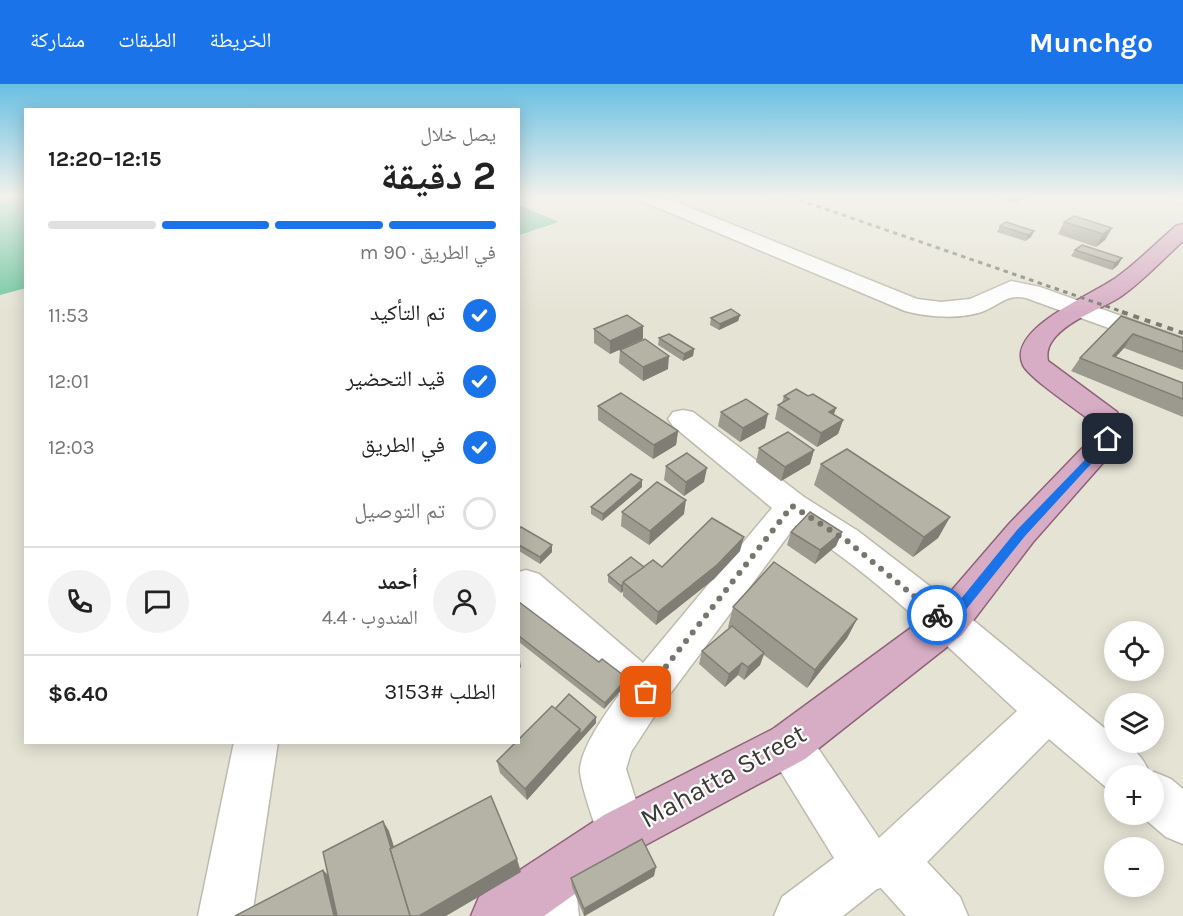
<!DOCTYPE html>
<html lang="ar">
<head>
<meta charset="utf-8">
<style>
	body { margin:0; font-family:Karla,"Noto Naskh Arabic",sans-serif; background:#f2f2f2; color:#222; direction:rtl; height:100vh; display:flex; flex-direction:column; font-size:22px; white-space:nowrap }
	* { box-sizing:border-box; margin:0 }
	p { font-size:20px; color:#767676 }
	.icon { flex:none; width:33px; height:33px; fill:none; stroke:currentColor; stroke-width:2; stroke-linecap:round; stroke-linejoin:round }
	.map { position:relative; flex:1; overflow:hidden; direction:ltr }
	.sheet { position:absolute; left:24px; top:24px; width:496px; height:636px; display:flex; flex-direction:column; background:#fff; border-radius:0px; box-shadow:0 3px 15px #0003; direction:rtl }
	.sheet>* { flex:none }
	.tools { position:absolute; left:1104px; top:537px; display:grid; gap:12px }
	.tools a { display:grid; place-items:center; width:60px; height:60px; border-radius:50%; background:#fff; box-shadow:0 3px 15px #0003; font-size:30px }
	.pin { position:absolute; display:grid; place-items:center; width:51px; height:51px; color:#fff; margin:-26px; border-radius:12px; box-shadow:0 3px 9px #0006 }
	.courier { position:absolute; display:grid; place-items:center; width:60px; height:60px; margin:-30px; border:4px solid #1a73e8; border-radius:50%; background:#fff; color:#222; box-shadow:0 2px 8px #0007 }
	.headline em { font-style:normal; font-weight:700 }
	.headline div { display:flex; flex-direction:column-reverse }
	.headline { display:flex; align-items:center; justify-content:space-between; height:102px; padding:0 24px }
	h1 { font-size:39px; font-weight:700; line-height:45px }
	.bar { display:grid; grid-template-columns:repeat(4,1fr); gap:9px 6px; align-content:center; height:72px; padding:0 24px }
	.bar i { height:8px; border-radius:4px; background:#e0e0e0 }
	.bar .selected { background:#1a73e8 }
	.bar p { grid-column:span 4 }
	.line { display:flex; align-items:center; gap:15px; padding:0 24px; border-top:2px solid #e0e0e0 }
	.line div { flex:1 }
	.round { display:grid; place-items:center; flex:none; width:63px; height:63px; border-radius:32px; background:#f2f2f2 }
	ol { padding:0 24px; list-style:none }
	li { display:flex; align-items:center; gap:18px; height:66px }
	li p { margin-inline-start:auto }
	li .icon { padding:6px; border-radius:50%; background:#1a73e8; color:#fff; stroke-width:4 }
	li:last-child { color:#767676 }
	li i { width:33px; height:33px; border:3px solid #e0e0e0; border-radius:50% }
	header { display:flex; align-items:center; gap:36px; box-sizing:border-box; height:84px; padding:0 30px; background:#1a73e8; color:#fff }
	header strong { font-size:28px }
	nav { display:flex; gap:33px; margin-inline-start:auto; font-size:21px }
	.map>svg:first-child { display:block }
	.green { fill:#6cc59f }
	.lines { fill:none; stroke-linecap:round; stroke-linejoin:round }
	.minor-casing { stroke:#bdbbad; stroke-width:3 }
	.major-casing { stroke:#8f6279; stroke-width:3 }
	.minor { fill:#fff; fill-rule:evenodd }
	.major { fill:#d7adc5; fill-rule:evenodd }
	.rail-far1 { stroke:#7c7b71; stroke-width:3; stroke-dasharray:4.5 4.5; stroke-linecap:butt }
	.rail { stroke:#7c7b71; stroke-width:4; stroke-dasharray:6 6; stroke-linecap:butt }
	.wall { fill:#9c9a8e }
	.shaded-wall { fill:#7f7d74 }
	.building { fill:#b5b3a5; stroke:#7f7d74; stroke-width:1.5 }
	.route { fill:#1a73e8 }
	.done { stroke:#76766d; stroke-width:6; stroke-dasharray:0 10.8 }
	.labels { text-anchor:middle; stroke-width:4.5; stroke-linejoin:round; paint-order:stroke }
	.near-street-label { font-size:27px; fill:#3b3b35; stroke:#fff }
</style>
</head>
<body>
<header>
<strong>Munchgo</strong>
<nav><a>الخريطة</a><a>الطبقات</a><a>مشاركة</a></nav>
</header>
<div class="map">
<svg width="1183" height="832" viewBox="0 0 1183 832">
	<rect width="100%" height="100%" fill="#e5e3d4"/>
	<g class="green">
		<path d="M0,113H25L26,204L0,211Z"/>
		<path d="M519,121L559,138L519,151Z"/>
	</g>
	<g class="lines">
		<g class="minor-casing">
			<g id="minor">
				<path d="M639,113H664L917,215L941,218L970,215L1011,197L1040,203L1183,254V271L1026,214C1007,210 1001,220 984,227C960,236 928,233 905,227L642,117Z"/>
				<path d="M1171,113H1183V120L1174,117Z"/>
				<path d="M683,326L693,328L804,413L858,447L962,527L1114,652V658C1132,658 1144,675 1150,690L1154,688L1171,695L1183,705V760L1166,753L1139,730H1154V692H1114V710L1049,655L927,778L960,813L968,832H906L881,804L877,805L843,832H774L782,813L834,774L773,675L767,660L773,645L789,638L805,645L879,754L1017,627C947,562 877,493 796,441L661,622L631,668L626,685L646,748L638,765L621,773L604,765C598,752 579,697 580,685C582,662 606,629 619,611L519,517V488L526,486L539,490L643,579L772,424L673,342L668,335L673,328Z"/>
				<path d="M234,658H278L252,832H198Z"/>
				<path d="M549,771L567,779L575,797L579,832H525L523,797L531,779Z"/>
			</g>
		</g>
		<g class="major-casing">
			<path id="major" d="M1183,140V157C1162,176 1143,197 1120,213C1099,226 1073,234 1056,252C1049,260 1046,267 1048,277L1117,328L1124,342V355L1033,458L962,551L805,675L638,765L544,832H471L479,813L604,731L773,645L934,527L1009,440L1094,352V339C1080,328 1029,294 1023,281C1006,244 1095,210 1117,193C1138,178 1156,159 1176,142Z"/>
		</g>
		<use href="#minor" class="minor"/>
		<use href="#major" class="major"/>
		<path class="rail-far1" d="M791,113L1126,229"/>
		<path class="rail" d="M1122,228L1183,249"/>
	</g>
	<g class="wall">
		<path d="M995,113H1026L1015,119Z"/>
		<path d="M1064,138L1112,144L1105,156L1096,163L1058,150Z"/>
		<path d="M1000,142L1034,147L1031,153L1025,157L997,148Z"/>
		<path d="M1082,161L1122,174L1118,181L1112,186L1071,172L1075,166Z"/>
		<path d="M740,231L738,237L719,246L710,241L711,234Z"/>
		<path d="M1121,232L1183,254V286L1124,264L1115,273L1183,299V333L1071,287L1080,274Z"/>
		<path d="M643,242V255L610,270L594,259V245Z"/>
		<path d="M659,254L694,265L693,272L683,277L658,261Z"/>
		<path d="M620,266L668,285L643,297L619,279Z"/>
		<path d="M784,312H808L836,324L834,330L843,336L838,350L817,363L775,335L778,321L782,319Z"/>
		<path d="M598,322L678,347L676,361L653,375L598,336Z"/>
		<path d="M721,328L765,344L740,358L718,342Z"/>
		<path d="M759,364L814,366L810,380L781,397L756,378Z"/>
		<path d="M821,380L950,433L938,454L913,473L814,401Z"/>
		<path d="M666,382L704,398L684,412L664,396Z"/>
		<path d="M642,403L602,437L591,430V423Z"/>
		<path d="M622,428L684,430L649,461L621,442Z"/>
		<path d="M519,445L552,461V468L540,480L519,467Z"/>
		<path d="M791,448H842L836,462L815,480L787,461Z"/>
		<path d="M740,467L714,495L656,541L623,512V507L621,509L608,498V491L644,483H662Z"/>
		<path d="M519,518L627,600L604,625L519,558Z"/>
		<path d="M733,523L857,535L847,554L807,604L764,571L760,581L744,596L738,591L725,603L699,580L702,567L729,544L728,543Z"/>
		<path d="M555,625L596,633V639L527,716L500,689L497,677Z"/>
		<path d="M654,792L585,832H584L572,803L571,794Z"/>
	</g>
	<g class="shaded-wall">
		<path d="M1018,113H1026L1015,119Z"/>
		<path d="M1112,144L1105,156L1096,163L1103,150Z"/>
		<path d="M1034,147L1031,153L1025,157L1028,151Z"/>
		<path d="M1122,174L1118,181L1112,186L1115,179Z"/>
		<path d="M740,231L738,237L719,246L720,240Z"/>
		<path d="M643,242V255L610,270V257Z"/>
		<path d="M1133,250L1124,264L1104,286L1113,272Z"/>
		<path d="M694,265L693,272L683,277L684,270Z"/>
		<path d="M669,272L668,285L643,297V283Z"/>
		<path d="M836,324L831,338L829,328Z"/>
		<path d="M768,330L765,344L740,358L743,344Z"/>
		<path d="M843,336L838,350L817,363L821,349Z"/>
		<path d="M678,347L676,361L653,375L654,361Z"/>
		<path d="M814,366L810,380L781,397L785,383Z"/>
		<path d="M707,384L704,398L684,412L686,398Z"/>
		<path d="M642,396V403L602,437L603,430Z"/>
		<path d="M686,416L684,430L649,461L650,447Z"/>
		<path d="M950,433L938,454L913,473L924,453Z"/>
		<path d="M842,448L836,462L815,480L820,466Z"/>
		<path d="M744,453L740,467L714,495L656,541L658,528Z"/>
		<path d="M552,461V468L540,480V473Z"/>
		<path d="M623,500V507L621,509V502Z"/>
		<path d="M857,535L847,554L807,604L815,586Z"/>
		<path d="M764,569L760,581L744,596L748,583Z"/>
		<path d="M520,577L521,583L519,585V578Z"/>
		<path d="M742,579L738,591L725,603L729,590Z"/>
		<path d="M627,594V600L604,625L605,619Z"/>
		<path d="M596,633V639L527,716L525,705L580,645Z"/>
		<path d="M383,737L389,747L416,832H412Z"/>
		<path d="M517,775L521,788L446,832H419Z"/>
		<path d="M656,783L654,792L584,832V825Z"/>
		<path d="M323,786L336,799L344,832H334Z"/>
	</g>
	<g class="building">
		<path d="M1074,132L1112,144L1103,150L1064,138Z"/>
		<path d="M1006,138L1034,147L1028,151L1000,142Z"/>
		<path d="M1082,161L1122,174L1115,179L1075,166Z"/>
		<path d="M731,225L740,231L720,240L711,234Z"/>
		<path d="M627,231L643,242L610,257L594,245Z"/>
		<path d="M1121,232L1183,254V268L1133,250L1113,272L1183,299V315L1080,274Z"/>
		<path d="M669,250L694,265L684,270L659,254Z"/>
		<path d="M645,255L669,272L643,283L620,266Z"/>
		<path d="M796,305L808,312L813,310L836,324L829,328L843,336L821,349L778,321L789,315L784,312Z"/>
		<path d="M621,309L678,347L654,361L598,322Z"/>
		<path d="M746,315L768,330L743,344L721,328Z"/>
		<path d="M788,348L814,366L785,383L759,364Z"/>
		<path d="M847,365L950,433L924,453L821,380Z"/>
		<path d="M687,369L707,384L686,398L666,382Z"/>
		<path d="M631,390L642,396L603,430L591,423Z"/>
		<path d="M657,398L686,416L650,447L622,428Z"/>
		<path d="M810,428L842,448L820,466L791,448Z"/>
		<path d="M712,434L744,453L717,481L658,528L623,498L653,476L662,483Z"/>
		<path d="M521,443L552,461L540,473L519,461V445Z"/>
		<path d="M631,473L644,483L623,498V500L621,502L608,491Z"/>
		<path d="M774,478L857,535L815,586L733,523Z"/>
		<path d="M519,518L599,578L602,575L627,594L605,619L519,552Z"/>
		<path d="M732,542L764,569L748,583L742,579L729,590L702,567Z"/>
		<path d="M569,610L596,633L580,651V645L555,625Z"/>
		<path d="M552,622L580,645L525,705L497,677L516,658H519V655Z"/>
		<path d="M491,712L517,775L419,832H410L390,765Z"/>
		<path d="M383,737L391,764L390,765L410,832H337L323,768Z"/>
		<path d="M642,755L656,783L584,825L571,794Z"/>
		<path d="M323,786L334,832H235Z"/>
	</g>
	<linearGradient id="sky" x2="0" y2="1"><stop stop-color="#68bfe2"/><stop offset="0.49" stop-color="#f3f2ec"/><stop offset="1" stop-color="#f3f2ec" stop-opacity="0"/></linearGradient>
	<rect width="1183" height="230" fill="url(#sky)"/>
	<path class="route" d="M1108,352L1113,355L1112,357L1025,452L952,543C944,546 935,538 932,531L937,526L947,532L1017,446Z"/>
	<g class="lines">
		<path class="done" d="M646,608L792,422L846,456L937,531"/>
	</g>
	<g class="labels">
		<g class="near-street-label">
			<text transform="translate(723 692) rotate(-29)" y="9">Mahatta Street</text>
		</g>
	</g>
</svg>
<div class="tools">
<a><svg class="icon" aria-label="locate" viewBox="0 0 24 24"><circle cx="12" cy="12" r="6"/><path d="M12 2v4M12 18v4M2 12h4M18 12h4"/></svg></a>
<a><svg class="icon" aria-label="layers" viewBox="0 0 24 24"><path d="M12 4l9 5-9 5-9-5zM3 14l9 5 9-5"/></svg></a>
<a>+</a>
<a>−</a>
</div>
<div class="pin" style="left:646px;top:608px;background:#ea580c"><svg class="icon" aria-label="bag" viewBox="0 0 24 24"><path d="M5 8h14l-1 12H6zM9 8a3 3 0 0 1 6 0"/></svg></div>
<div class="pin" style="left:1108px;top:355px;background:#1f2937"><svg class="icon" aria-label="home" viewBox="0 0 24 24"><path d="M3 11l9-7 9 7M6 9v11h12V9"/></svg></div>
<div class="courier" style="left:937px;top:531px"><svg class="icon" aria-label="bike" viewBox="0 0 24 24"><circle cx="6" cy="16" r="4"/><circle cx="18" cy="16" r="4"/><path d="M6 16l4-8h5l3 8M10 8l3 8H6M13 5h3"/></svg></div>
<section class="sheet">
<div class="headline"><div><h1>2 دقيقة</h1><p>يصل خلال</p></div><em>12:15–12:20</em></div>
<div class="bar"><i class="selected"></i><i class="selected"></i><i class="selected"></i><i></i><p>في الطريق · 90 m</p></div>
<ol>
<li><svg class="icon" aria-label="check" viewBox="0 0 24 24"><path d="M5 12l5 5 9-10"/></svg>تم التأكيد<p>11:53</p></li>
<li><svg class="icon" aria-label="check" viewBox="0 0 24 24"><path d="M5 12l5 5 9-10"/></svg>قيد التحضير<p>12:01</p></li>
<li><svg class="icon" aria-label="check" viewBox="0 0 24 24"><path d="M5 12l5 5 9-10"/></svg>في الطريق<p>12:03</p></li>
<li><i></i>تم التوصيل</li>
</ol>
<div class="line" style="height:108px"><a class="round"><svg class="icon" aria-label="person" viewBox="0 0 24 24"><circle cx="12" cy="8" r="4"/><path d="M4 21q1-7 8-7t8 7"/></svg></a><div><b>أحمد</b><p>المندوب · 4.4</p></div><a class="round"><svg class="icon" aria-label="chat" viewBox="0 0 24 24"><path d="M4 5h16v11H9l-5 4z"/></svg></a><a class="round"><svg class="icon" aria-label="phone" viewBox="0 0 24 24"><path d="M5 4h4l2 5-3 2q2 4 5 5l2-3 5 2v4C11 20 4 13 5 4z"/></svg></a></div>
<div class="line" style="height:78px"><div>الطلب #3153</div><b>$6.40</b></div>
</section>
</div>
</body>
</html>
